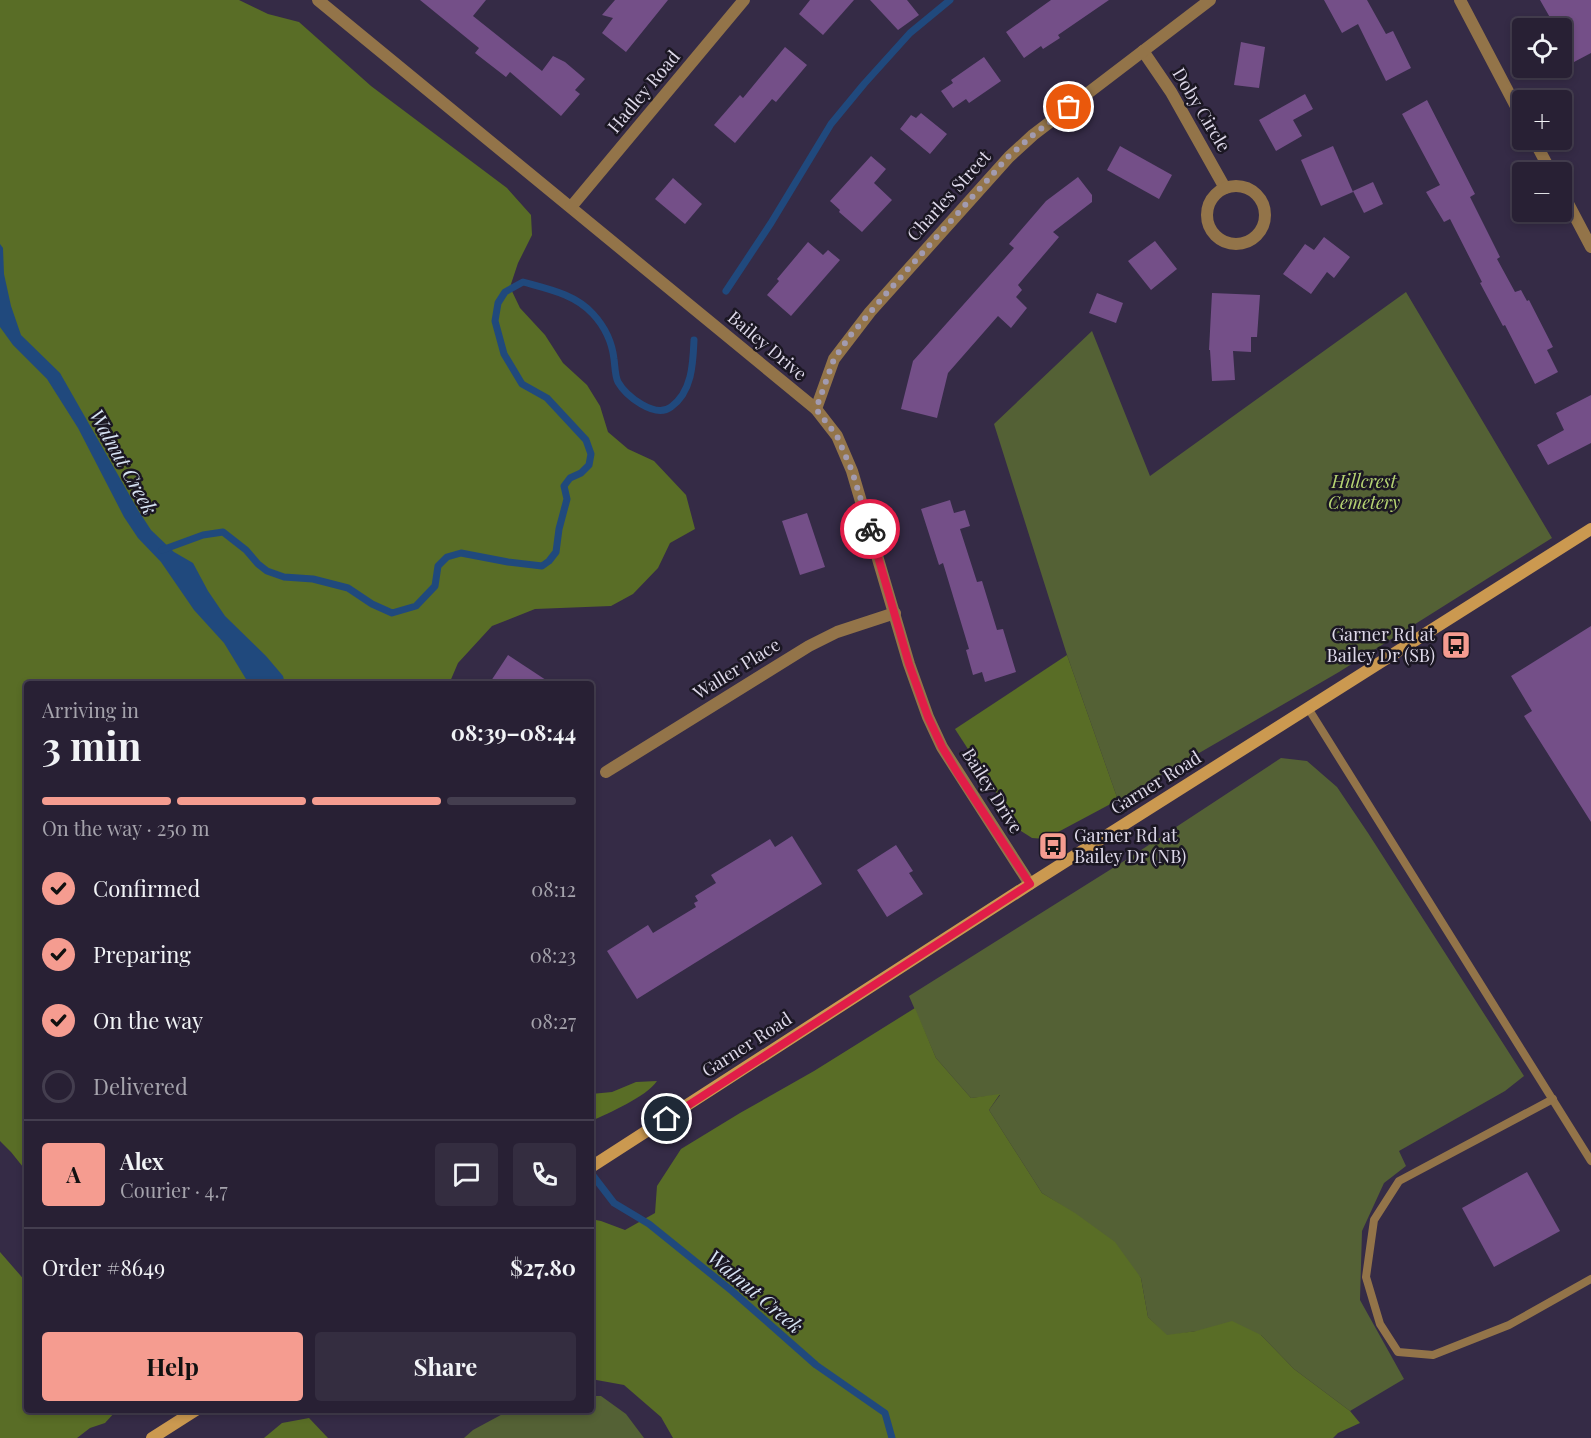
<!DOCTYPE html>
<html lang="en">
<head>
<meta charset="utf-8">
<style>
	body { margin:0; font-family:"Playfair Display",serif; background:#342d40; color:#f1f3f6; height:100vh; display:flex; flex-direction:column; font-size:22px; white-space:nowrap }
	* { box-sizing:border-box; margin:0 }
	p { font-size:20px; color:#a5a3ac }
	.icon { flex:none; width:33px; height:33px; fill:none; stroke:currentColor; stroke-width:2; stroke-linecap:round; stroke-linejoin:round }
	.map { position:relative; flex:1; overflow:hidden }
	.details { position:absolute; left:24px; top:681px; width:570px; height:732px; display:flex; flex-direction:column; background:#282034; border-radius:6px; box-shadow:0 3px 9px #0003,0 0 0 2px #443e4f }
	.details>* { flex:none }
	.fabs { position:absolute; left:1512px; top:18px; display:grid; gap:12px }
	.fabs a { display:grid; place-items:center; width:60px; height:60px; border-radius:6px; background:#282034; box-shadow:0 3px 9px #0003,0 0 0 2px #443e4f; font-size:30px }
	.pin { position:absolute; display:grid; place-items:center; width:51px; height:51px; color:#fff; margin:-26px; border:3px solid #fff; border-radius:50%; box-shadow:0 2px 6px #0007 }
	.courier { position:absolute; display:grid; place-items:center; width:60px; height:60px; margin:-30px; border:4px solid #e11d48; border-radius:50%; background:#fff; color:#222; box-shadow:0 2px 8px #0007 }
	.overview em { font-style:normal; font-weight:700 }
	.overview div { display:flex; flex-direction:column-reverse }
	.overview { display:flex; align-items:center; justify-content:space-between; height:102px; padding:0 18px }
	h1 { font-size:39px; font-weight:700; line-height:45px }
	.bar { display:grid; grid-template-columns:repeat(4,1fr); gap:9px 6px; align-content:center; height:72px; padding:0 18px }
	.bar i { height:8px; border-radius:4px; background:#443e4f }
	.bar .active { background:#f59c90 }
	.bar p { grid-column:span 4 }
	.line { display:flex; align-items:center; gap:15px; padding:0 18px; border-top:2px solid #443e4f }
	.line div { flex:1 }
	.round { display:grid; place-items:center; flex:none; width:63px; height:63px; border-radius:6px; background:#342d40 }
	ol { padding:0 18px; list-style:none }
	li { display:flex; align-items:center; gap:18px; height:66px }
	li p { margin-inline-start:auto }
	li .icon { padding:6px; border-radius:50%; background:#f59c90; color:#111; stroke-width:4 }
	li:last-child { color:#a5a3ac }
	li i { width:33px; height:33px; border:3px solid #443e4f; border-radius:50% }
	.button { display:flex; gap:12px; margin-top:auto; padding:12px 18px }
	.button a { flex:1; height:69px; border-radius:6px; background:#f59c90; color:#111; font-size:24px; font-weight:700; line-height:69px; text-align:center }
	.button a+a { background:#342d40; color:#f1f3f6 }
	.map>svg:first-child { display:block }
	.green { fill:#546135 }
	.forest { fill:#596d26 }
	.water { fill:#20497d }
	.lines { fill:none; stroke-linecap:round; stroke-linejoin:round }
	.stream { stroke:#20497d; stroke-width:7 }
	.building { fill:#744f88 }
	.lane { stroke:#937449; stroke-width:8 }
	.street { stroke:#937449; stroke-width:12 }
	.secondary { stroke:#cb9950; stroke-width:12 }
	.done { stroke:#a29bb0; stroke-width:6; stroke-dasharray:0 10.8 }
	.route { stroke:#e11d48; stroke-width:8 }
	.labels { text-anchor:middle; stroke-width:5; stroke-linejoin:round; paint-order:stroke }
	.street-label { font-size:18px; fill:#ddd8e9; stroke:#1b1723 }
	.park-label { font-size:18px; font-style:italic; fill:#b5d372; stroke:#1b1723 }
	.poi-label { font-size:18px; fill:#ddd8e9; stroke:#1b1723; text-anchor:end }
	.water-label { font-size:20px; font-style:italic; fill:#d7e3f4; stroke:#1b1723 }
</style>
</head>
<body>
<div class="map">
<svg width="1591" height="1438" viewBox="0 0 1591 1438">
	<rect width="100%" height="100%" fill="#352b46"/>
	<g class="green">
		<path d="M1406,292L1552,538L1339,672L1118,800L1067,655L994,424L1092,331L1150,476Z"/>
		<path d="M1281,758L1307,761L1337,787L1368,833L1524,1076L1505,1091L1399,1151L1406,1166L1384,1183L1362,1231L1360,1300L1404,1379L1350,1411L1294,1369L1261,1335L1196,1331L1167,1336L1148,1317L1141,1278L1075,1214L1042,1193L989,1110L1000,1095L971,1098L936,1058L909,996L1132,856Z"/>
		<path d="M591,1396H601L626,1414L644,1438H464L473,1430L510,1410H591Z"/>
	</g>
	<g class="forest">
		<path d="M0,0H239L268,14L299,22L371,86L507,188L531,215L532,235L518,263L510,287L520,308L545,335L563,363L587,385L600,406L608,432L628,449L654,461L686,495L695,529L670,543L658,568L633,594L611,606L535,609L492,626L458,663L449,684H27V1172L11,1152L0,1141Z"/>
		<path d="M1067,655L1118,800L1045,839L1032,838L1021,831L955,729Z"/>
		<path d="M915,1008L936,1058L971,1098L1000,1094L989,1110L1042,1193L1075,1213L1115,1242L1141,1278L1148,1317L1167,1335L1196,1331L1232,1321L1261,1335L1294,1369L1350,1411L1360,1423L1338,1433L1333,1438H673L661,1417L624,1385L591,1379V1219L601,1221L625,1230L655,1213L657,1186L681,1149L740,1113L814,1071Z"/>
		<path d="M657,1081C646,1097 609,1113 591,1121V1094L612,1092L636,1082Z"/>
		<path d="M0,1252L27,1283V1410H115L116,1411L105,1423L90,1428L77,1438H0Z"/>
		<path d="M309,1418L328,1438H264L282,1423Z"/>
	</g>
	<path class="water" d="M0,244L3,248L4,274L11,306L21,335L60,373L138,510L151,530L174,552L193,563L208,591L225,616L266,656L283,676L285,684H249L224,643L194,610L161,562L138,538L124,517L78,428L47,379L13,345L0,327Z"/>
	<g class="lines">
		<g class="stream">
			<path d="M726,291L771,223L831,124L864,84L910,33L950,0"/>
			<path d="M162,550L203,535L223,532L246,550L258,564L267,571L284,577L313,579L348,588L372,604L392,613L416,606L435,586L438,566L447,557L461,553L508,562L542,566L549,561L556,552L559,529L567,499L564,486L570,478L581,473L589,465L591,454L586,440L547,398L522,384L504,354L495,321L498,303L505,292L523,282C548,289 575,294 593,314C605,327 612,342 614,359C615,366 615,376 618,382C626,396 655,419 671,407C692,392 693,364 694,340"/>
			<path d="M591,1173L614,1203L649,1224L732,1291L816,1365L885,1413L892,1438"/>
		</g>
	</g>
	<g class="building">
		<path d="M420,0H486L473,16L542,71L553,56L565,62L585,79L575,90L580,94L561,116L510,72L506,77L475,53L479,48Z"/>
		<path d="M615,0H668L626,52L602,33L613,18L602,15Z"/>
		<path d="M810,0H854L823,35L799,14Z"/>
		<path d="M870,0H907L919,15L898,30Z"/>
		<path d="M1051,0H1109L1058,35L1060,38L1043,49L1041,46L1024,58L1006,32Z"/>
		<path d="M1324,0H1367L1386,34L1393,31L1411,68L1386,81L1358,24L1342,33Z"/>
		<path d="M1540,0H1591V53L1574,62L1562,39V28H1556Z"/>
		<path d="M1241,42L1265,47L1259,88L1234,85Z"/>
		<path d="M785,47L807,65L776,102L772,99L735,143L714,125L740,95L743,98Z"/>
		<path d="M984,57L1001,81L969,103L966,99L953,108L941,91L953,83L951,80Z"/>
		<path d="M1305,94L1313,109L1293,120L1302,136L1276,151L1259,120Z"/>
		<path d="M1427,100L1475,194L1470,197L1500,257L1497,259L1515,292L1521,290L1527,301L1529,300L1553,347L1547,350L1558,372L1535,384L1505,325L1503,326L1480,283L1482,282L1450,219L1444,222L1426,192L1440,185L1402,114Z"/>
		<path d="M921,113L947,134L930,154L900,129L911,115L916,118Z"/>
		<path d="M1120,146L1172,175L1159,199L1107,170Z"/>
		<path d="M1333,146L1353,192L1321,206L1301,160Z"/>
		<path d="M871,156L886,169L874,183L892,200L862,232L839,212L840,210L830,201Z"/>
		<path d="M1078,177L1092,195V202L1053,232L1059,237L1018,285L1022,290L1016,297L1027,308L1011,328L998,316L948,373L937,418L901,409L913,361L1014,248L1009,244L1046,201Z"/>
		<path d="M673,178L702,204L685,224L655,199Z"/>
		<path d="M1373,182L1383,204L1364,213L1353,191Z"/>
		<path d="M1324,237L1350,257L1334,278L1327,272L1311,294L1283,274L1305,244L1314,250Z"/>
		<path d="M1155,241L1177,269L1151,290L1128,261Z"/>
		<path d="M808,242L823,255L828,250L840,260L791,316L767,295L779,281L777,279Z"/>
		<path d="M1097,293L1123,303L1116,323L1089,313Z"/>
		<path d="M1212,293L1260,295L1257,337H1251V352L1233,351L1235,380L1212,381L1210,350H1209Z"/>
		<path d="M1591,395V443L1548,465L1537,445L1564,430L1556,413Z"/>
		<path d="M950,500L954,513L965,510L970,526L960,529L977,582L982,581L997,630L1003,629L1016,672L985,682L982,672L973,675L966,650L969,649L943,563L939,565L921,509Z"/>
		<path d="M807,513L825,567L800,575L782,521Z"/>
		<path d="M1591,626V822L1524,716L1532,711L1511,676Z"/>
		<path d="M508,655L552,684H489Z"/>
		<path d="M792,836L822,884L637,999L607,951L648,925L653,933L696,907L694,903L698,901L695,896L716,883L711,875L770,839L775,847Z"/>
		<path d="M896,845L913,871L909,873L923,894L887,917L857,870Z"/>
		<path d="M1527,1172L1560,1231L1494,1267L1462,1208Z"/>
	</g>
	<g class="lines">
		<g class="lane">
			<path d="M1308,708L1591,1161"/>
			<path d="M1553,1099L1399,1181L1374,1220L1366,1277L1380,1324L1398,1352L1433,1355L1509,1325L1591,1279"/>
		</g>
		<g class="street">
			<path d="M318,0L816,409L837,436L852,471L909,664L928,717L942,747L958,772L1030,884"/>
			<path d="M1460,0L1522,118"/>
			<path d="M1143,51L1171,92L1225,188"/>
			<path d="M1534,140L1551,172"/>
			<circle cx="1236" cy="215" r="29"/>
			<path d="M1562,192L1591,247"/>
			<path d="M571,207L744,0"/>
			<path d="M816,409L834,359L870,312L1009,157L1033,135L1210,0"/>
			<path d="M606,772L809,646L837,632L895,613"/>
		</g>
		<g class="secondary">
			<path d="M591,1167L1030,884L1591,529"/>
			<path d="M152,1438L196,1410"/>
		</g>
	</g>
	<g class="lines">
		<path class="done" d="M870,529L852,471L837,436L816,409L834,359L850,336L884,296L1008,157L1033,135L1069,107"/>
		<path class="route" d="M667,1119L1030,884L957,772L942,747L928,717L909,664L870,529"/>
	</g>
	<defs>
		<g id="bus-square" transform="scale(1.5)"><rect x="-9" y="-9" width="18" height="18" rx="4" fill="#f59c90" stroke="#1b1723"/><path d="M-5-6H5V4H4V6H2V4H-2V6H-4V4H-5ZM-3.5-4V0h7V-4ZM-3.5 1.2v1.5H-2V1.2ZM2 1.2v1.5H3.5V1.2Z" fill="#111"/></g>
	</defs>
	<g fill-rule="evenodd">
		<use href="#bus-square" x="1456" y="645"/>
		<use href="#bus-square" x="1053" y="846"/>
	</g>
	<g class="labels">
		<g class="street-label">
			<text transform="translate(644 92) rotate(-50)" y="6">Hadley Road</text>
			<text transform="translate(1201 110) rotate(59)" y="6">Doby Circle</text>
			<text transform="translate(949 196) rotate(-48)" y="6">Charles Street</text>
			<text transform="translate(767 346) rotate(40)" y="6">Bailey Drive</text>
			<text transform="translate(737 669) rotate(-32)" y="6">Waller Place</text>
			<text transform="translate(1156 783) rotate(-32)" y="6">Garner Road</text>
			<text transform="translate(992 791) rotate(58)" y="6">Bailey Drive</text>
			<text transform="translate(747 1045) rotate(-33)" y="6">Garner Road</text>
		</g>
		<g class="park-label">
			<text x="1364" y="488">Hillcrest<tspan x="1364" dy="21">Cemetery</tspan></text>
		</g>
		<g class="poi-label">
			<text x="1435" y="641">Garner Rd at<tspan x="1435" dy="21">Bailey Dr (SB)</tspan></text>
			<text x="1074" y="842" text-anchor="start">Garner Rd at<tspan x="1074" dy="21">Bailey Dr (NB)</tspan></text>
		</g>
		<g class="water-label">
			<text transform="translate(123 462) rotate(61)" y="7">Walnut Creek</text>
			<text transform="translate(755 1292) rotate(40)" y="7">Walnut Creek</text>
		</g>
	</g>
</svg>
<div class="fabs">
<a><svg class="icon" aria-label="locate" viewBox="0 0 24 24"><circle cx="12" cy="12" r="6"/><path d="M12 2v4M12 18v4M2 12h4M18 12h4"/></svg></a>
<a>+</a>
<a>−</a>
</div>
<div class="pin" style="left:1069px;top:107px;background:#ea580c"><svg class="icon" aria-label="bag" viewBox="0 0 24 24"><path d="M5 8h14l-1 12H6zM9 8a3 3 0 0 1 6 0"/></svg></div>
<div class="pin" style="left:667px;top:1119px;background:#1f2937"><svg class="icon" aria-label="home" viewBox="0 0 24 24"><path d="M3 11l9-7 9 7M6 9v11h12V9"/></svg></div>
<div class="courier" style="left:870px;top:529px"><svg class="icon" aria-label="bike" viewBox="0 0 24 24"><circle cx="6" cy="16" r="4"/><circle cx="18" cy="16" r="4"/><path d="M6 16l4-8h5l3 8M10 8l3 8H6M13 5h3"/></svg></div>
<section class="details">
<div class="overview"><div><h1>3 min</h1><p>Arriving in</p></div><em>08:39–08:44</em></div>
<div class="bar"><i class="active"></i><i class="active"></i><i class="active"></i><i></i><p>On the way · 250 m</p></div>
<ol>
<li><svg class="icon" aria-label="check" viewBox="0 0 24 24"><path d="M5 12l5 5 9-10"/></svg>Confirmed<p>08:12</p></li>
<li><svg class="icon" aria-label="check" viewBox="0 0 24 24"><path d="M5 12l5 5 9-10"/></svg>Preparing<p>08:23</p></li>
<li><svg class="icon" aria-label="check" viewBox="0 0 24 24"><path d="M5 12l5 5 9-10"/></svg>On the way<p>08:27</p></li>
<li><i></i>Delivered</li>
</ol>
<div class="line" style="height:108px"><b class="round" style="background:#f59c90;color:#111">A</b><div><b>Alex</b><p>Courier · 4.7</p></div><a class="round"><svg class="icon" aria-label="chat" viewBox="0 0 24 24"><path d="M4 5h16v11H9l-5 4z"/></svg></a><a class="round"><svg class="icon" aria-label="phone" viewBox="0 0 24 24"><path d="M5 4h4l2 5-3 2q2 4 5 5l2-3 5 2v4C11 20 4 13 5 4z"/></svg></a></div>
<div class="line" style="height:78px"><div>Order #8649</div><b>$27.80</b></div>
<div class="button"><a>Help</a><a>Share</a></div>
</section>
</div>
</body>
</html>
